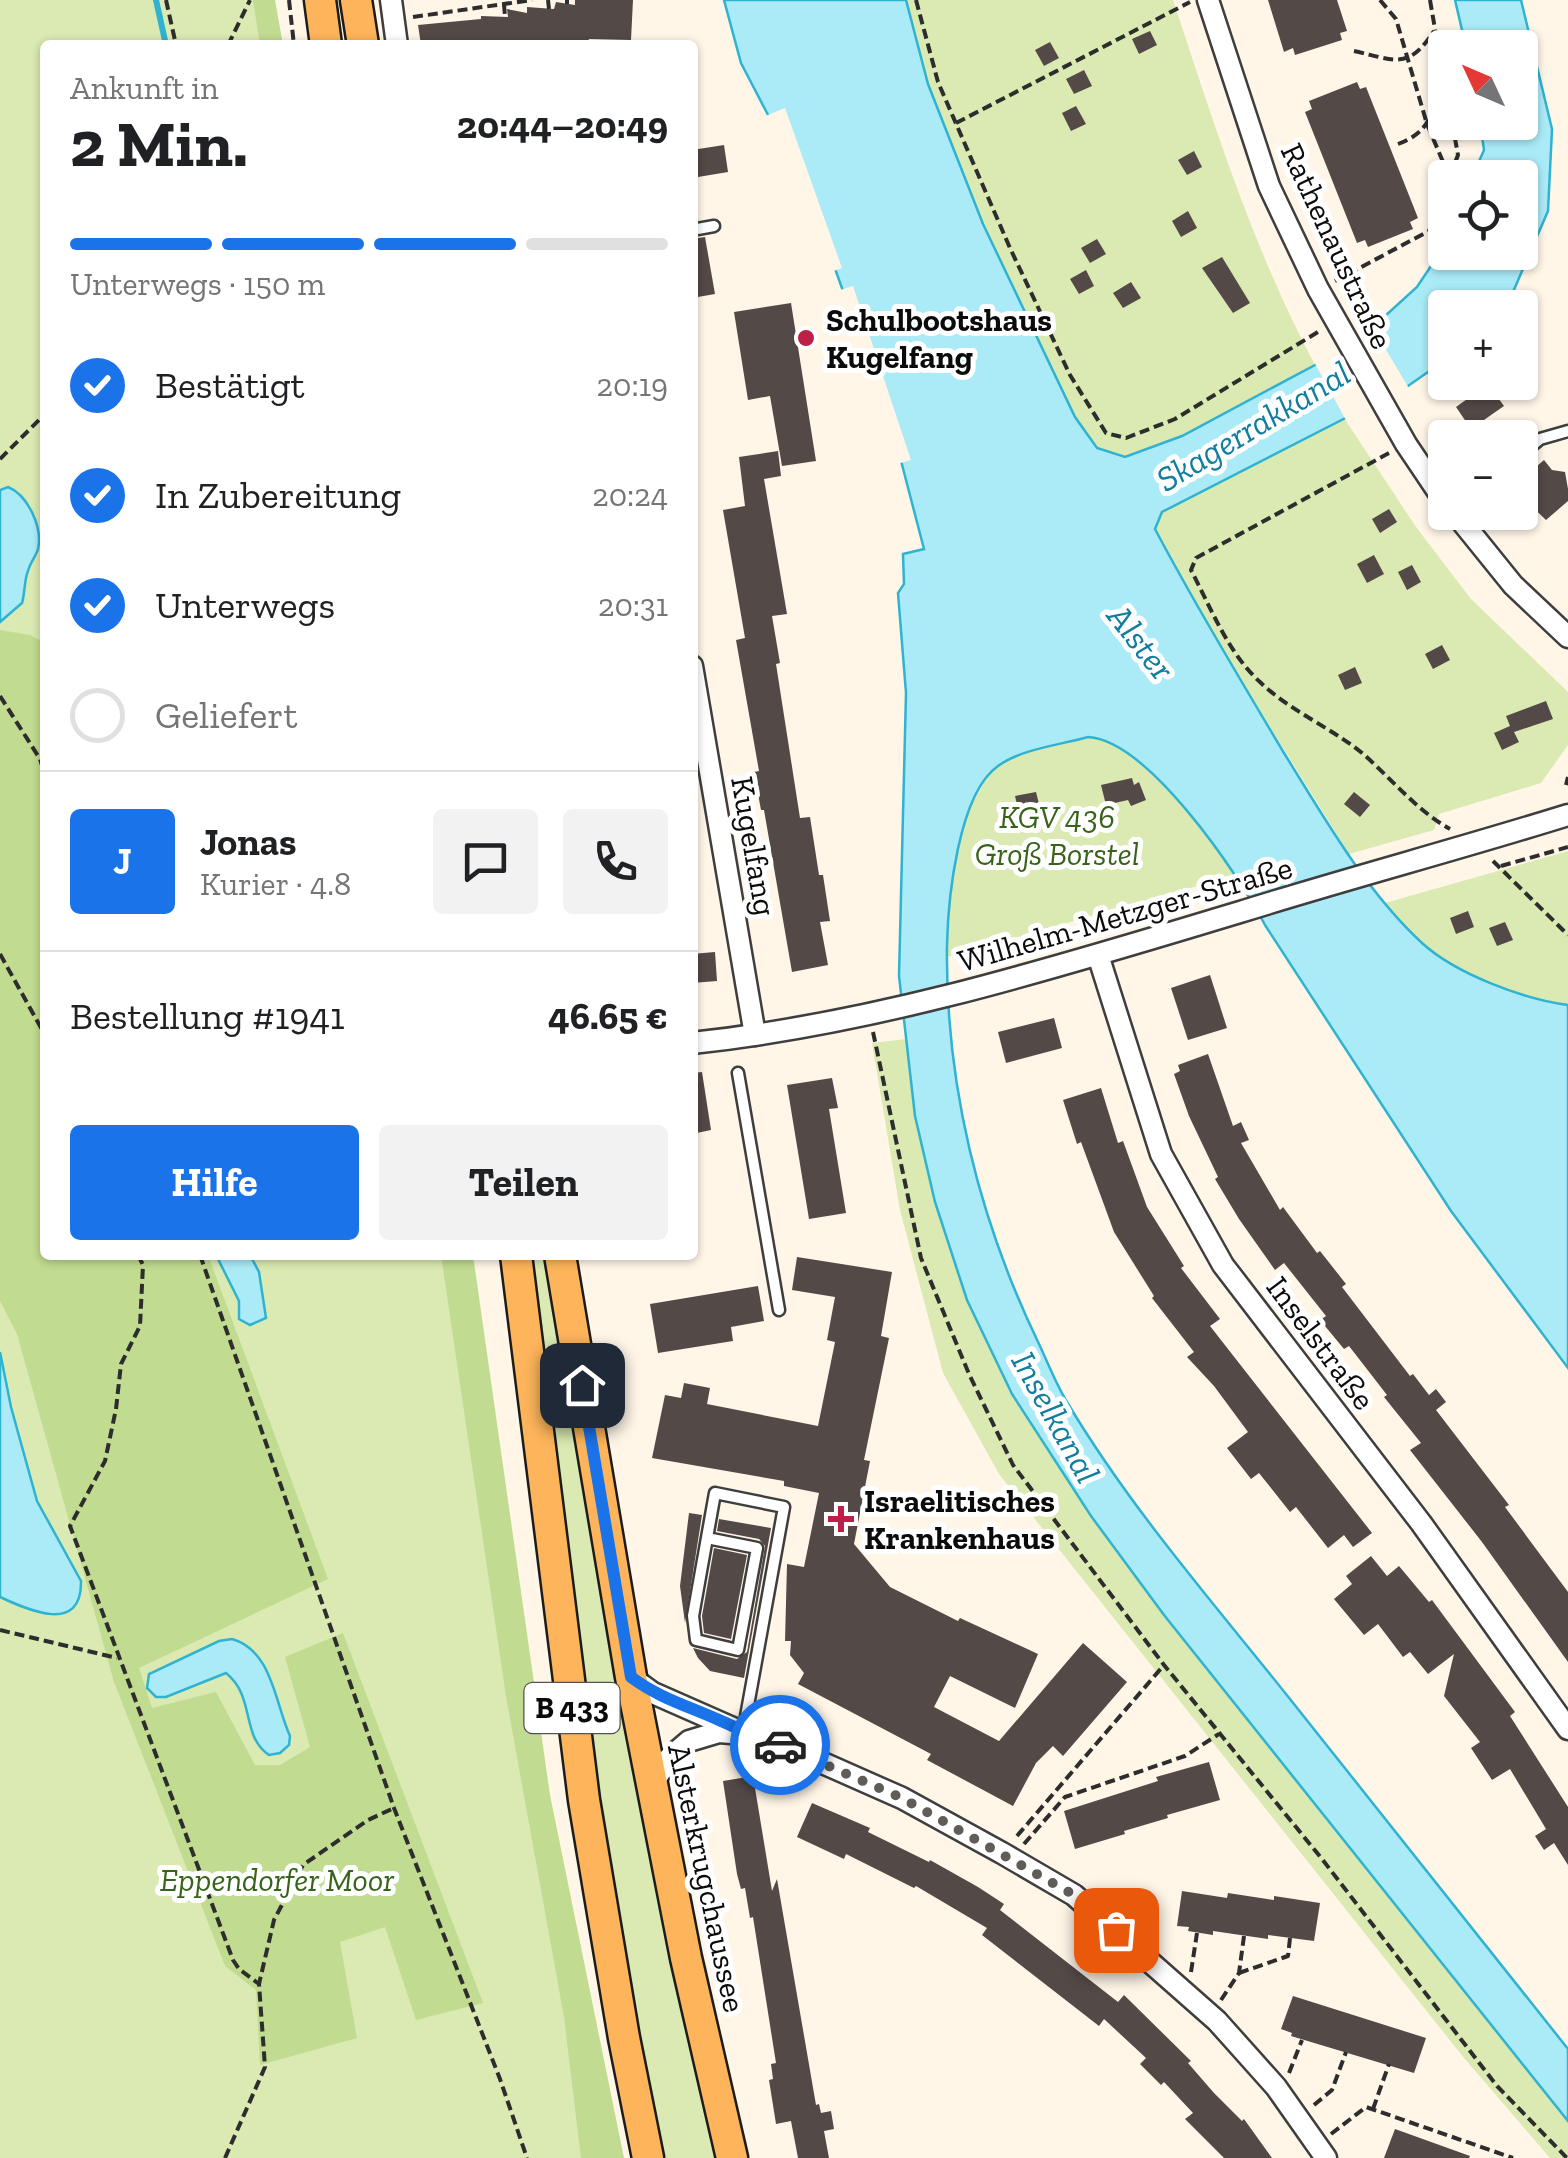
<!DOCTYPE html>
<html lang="de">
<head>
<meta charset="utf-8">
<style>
	body { margin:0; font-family:"Zilla Slab",serif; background:#f2f2f2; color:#202124; height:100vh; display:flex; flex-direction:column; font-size:38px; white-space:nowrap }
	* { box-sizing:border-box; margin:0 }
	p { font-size:32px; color:#757577 }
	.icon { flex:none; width:55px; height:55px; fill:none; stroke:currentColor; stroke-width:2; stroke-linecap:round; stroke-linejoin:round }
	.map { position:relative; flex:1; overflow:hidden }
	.details { position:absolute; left:40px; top:40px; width:658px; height:1220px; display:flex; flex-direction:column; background:#fff; border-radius:10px; box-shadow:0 2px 8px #0004 }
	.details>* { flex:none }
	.needle { width:65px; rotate:314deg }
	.tools { position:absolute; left:1428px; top:30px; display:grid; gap:20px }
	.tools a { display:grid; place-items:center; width:110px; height:110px; border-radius:10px; background:#fff; box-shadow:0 2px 8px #0004; font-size:50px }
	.pin { position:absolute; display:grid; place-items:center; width:85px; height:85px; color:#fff; margin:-42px; border-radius:20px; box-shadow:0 5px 15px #0006 }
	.courier { position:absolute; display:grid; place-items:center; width:100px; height:100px; margin:-50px; border:8px solid #1a73e8; border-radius:50%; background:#fff; color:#222; box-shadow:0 2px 12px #0007 }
	.summary em { font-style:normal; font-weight:700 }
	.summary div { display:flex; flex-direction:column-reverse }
	.summary { display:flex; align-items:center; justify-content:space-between; height:170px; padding:0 30px }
	h1 { font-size:65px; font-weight:700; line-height:75px }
	.bar { display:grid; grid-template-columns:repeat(4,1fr); gap:15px 10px; align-content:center; height:120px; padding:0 30px }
	.bar i { height:12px; border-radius:8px; background:#e0e0e0 }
	.bar .active { background:#1a73e8 }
	.bar p { grid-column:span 4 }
	.line { display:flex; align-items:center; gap:25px; padding:0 30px; border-top:2px solid #e0e0e0 }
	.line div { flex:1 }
	.round { display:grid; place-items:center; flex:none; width:105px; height:105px; border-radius:10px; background:#f2f2f2 }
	ol { padding:0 30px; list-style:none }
	li { display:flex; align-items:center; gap:30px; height:110px }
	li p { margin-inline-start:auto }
	li .icon { padding:10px; border-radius:50%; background:#1a73e8; color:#fff; stroke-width:4 }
	li:last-child { color:#757577 }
	li i { width:55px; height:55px; border:5px solid #e0e0e0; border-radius:50% }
	.button { display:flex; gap:20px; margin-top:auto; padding:20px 30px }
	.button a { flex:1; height:115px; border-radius:10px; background:#1a73e8; color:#fff; font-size:40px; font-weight:700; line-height:115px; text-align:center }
	.button a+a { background:#f2f2f2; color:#202124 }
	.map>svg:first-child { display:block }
	.green { fill:#daeab2 }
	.forest { fill:#c1db90 }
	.water { fill:#abebf8; stroke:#30b2d1; stroke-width:2.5 }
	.pier { fill:#fff6e8 }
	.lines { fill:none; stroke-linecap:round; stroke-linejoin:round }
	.stream { stroke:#30b2d1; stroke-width:6 }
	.building { fill:#534947 }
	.service-casing { stroke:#3e3e3e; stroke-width:15 }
	.minor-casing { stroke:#3e3e3e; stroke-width:25 }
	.primary-casing { stroke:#1c1c1c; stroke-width:35 }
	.path { stroke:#2d2d2d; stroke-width:4; stroke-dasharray:10 5; stroke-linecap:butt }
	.service { stroke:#fff; stroke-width:10 }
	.minor { stroke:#fff; stroke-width:20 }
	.primary { stroke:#fdb45a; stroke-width:30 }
	.done { stroke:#605d58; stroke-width:10; stroke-dasharray:0 18 }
	.route { stroke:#1a73e8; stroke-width:12 }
	.poi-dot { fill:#be1f47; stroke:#fff; stroke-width:4 }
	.labels { text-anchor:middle; stroke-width:10; stroke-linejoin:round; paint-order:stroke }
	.shield { fill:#fff; stroke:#545454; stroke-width:2.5 }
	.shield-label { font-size:30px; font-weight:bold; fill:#0b0b0b }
	.street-label { font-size:32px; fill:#0b0b0b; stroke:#fff }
	.poi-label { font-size:32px; font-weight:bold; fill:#0b0b0b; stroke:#fff; text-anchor:start }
	.park-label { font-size:32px; font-style:italic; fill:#38631a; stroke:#fff }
	.water-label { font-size:35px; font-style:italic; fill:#117e9f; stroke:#fff }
</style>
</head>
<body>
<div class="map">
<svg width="1568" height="2158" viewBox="0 0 1568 2158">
	<rect width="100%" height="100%" fill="#fff6e8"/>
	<g class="green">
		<path d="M0,0H267L274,45H45V1255H466L605,2158H0Z"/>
		<path d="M906,0H1173C1214,124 1253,249 1315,365L1182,436L1125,457L1097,448L1075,417L983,224L928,84Z"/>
		<path d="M1344,418L1416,527L1471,599L1568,692V745L1541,783L1439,814L1434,830L1349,854L1233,667L1155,529L1162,513Z"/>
		<path d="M1088,737C1137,739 1208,836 1236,875L947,957C948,901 950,839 980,790C985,781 990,771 999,765C1023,750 1060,745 1088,737Z"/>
		<path d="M1568,851V1005C1523,999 1457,974 1423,944C1409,932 1397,916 1385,903Z"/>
		<path d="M906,1039L915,1116L935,1202L967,1300L1012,1394L1091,1516L1164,1615L1568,2121V2158H1550L1464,2058L999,1474L943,1373L900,1210L872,1043Z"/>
		<path d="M528,1255H547L719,2158H660L595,1804Z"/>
	</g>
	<g class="forest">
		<path d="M253,0H275L283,45H260Z"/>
		<path d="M0,630L30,635L45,643V1255H208L328,1579L139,1668L152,1708L216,1692L255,1765H280L310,1747L285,1657L343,1633L483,2003L416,2020L385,1927L340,1942L357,2038L260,2065L256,1990L225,1966L114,1682L17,1334L0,1301Z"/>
		<path d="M441,1255H473L550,1795L624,2158H581L564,2017L506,1696Z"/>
	</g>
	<g class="water">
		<path d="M724,0H906L928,84L983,224L1075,417L1097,448L1125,457L1182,436L1315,365L1373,327L1417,287L1445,245V252H1520V178L1472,177L1484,150L1480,123L1520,122V48L1466,47L1455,0H1521L1552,129L1548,211L1510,299L1502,307L1445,308V360L1408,386L1162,512L1155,529C1195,605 1240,679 1284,753C1325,819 1365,890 1422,943C1456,974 1523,999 1568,1005V1368L1451,1211L1265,925C1239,875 1148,740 1088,737C1060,745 1021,749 998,766C958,794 948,900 947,945C945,1084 979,1220 1039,1344C1048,1363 1056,1384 1067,1402C1129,1506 1210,1599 1286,1694C1380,1813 1474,1931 1568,2049V2121L1164,1615L1091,1516L1012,1394L967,1300L935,1202L915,1116L899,976L906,693L898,593L904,584L903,554L924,549L893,430L806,188L741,63Z"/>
		<path d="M8,487C28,495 43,528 38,549C36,556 30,563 28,571C24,581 25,593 22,603L0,622V490Z"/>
		<path d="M216,1255H250L259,1272L266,1318L250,1325L239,1319V1301Z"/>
		<path d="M0,1352L11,1407L37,1501L81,1581C82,1635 28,1610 0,1597Z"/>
		<path d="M232,1639C272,1650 275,1703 290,1736L289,1745L280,1753L269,1755C240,1735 256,1697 226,1673L166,1697H156L147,1688L149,1674L219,1641Z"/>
	</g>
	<g class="pier">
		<path d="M785,108L842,268L831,272L801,190L763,117Z"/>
		<path d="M853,286L911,460L897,464L837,291Z"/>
		<path d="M1370,323L1410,390L1347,422L1313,360Z"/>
	</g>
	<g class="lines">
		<path class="stream" d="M156,0L166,45"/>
	</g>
	<g class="building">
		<path d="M575,0H633L631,40L589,39L587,45H421L418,25L481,19V16L508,17L507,9L527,13V7L554,9L556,2L575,5Z"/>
		<path d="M1268,0H1337L1347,31L1340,33L1342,40L1295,55L1293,48L1284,52Z"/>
		<path d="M1150,31L1157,45L1139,54L1132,39Z"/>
		<path d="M1050,42L1059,58L1044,66L1035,50Z"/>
		<path d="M1084,70L1092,86L1074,94L1066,79Z"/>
		<path d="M1357,82L1360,89L1366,87L1418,218L1410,222L1413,229L1368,247L1365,240L1357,243L1305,112L1312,109L1309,101Z"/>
		<path d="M1076,106L1086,124L1071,131L1062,113Z"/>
		<path d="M724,145L728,172L692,178V150Z"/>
		<path d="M1194,151L1202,167L1187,175L1178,160Z"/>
		<path d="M1188,211L1197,228L1181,237L1172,221Z"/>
		<path d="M705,237L715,294L692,298V239Z"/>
		<path d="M1097,239L1106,254L1090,263L1081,248Z"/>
		<path d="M1222,257L1250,303L1233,313L1202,268Z"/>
		<path d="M1086,270L1094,286L1079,294L1070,279Z"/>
		<path d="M1131,282L1141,298L1123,308L1113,293Z"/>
		<path d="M791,303L816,461L782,466L770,396L748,400L734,312Z"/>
		<path d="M1488,384L1504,406L1471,429L1456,407Z"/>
		<path d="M778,451L781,476L764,479L787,614L772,616L780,663L776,664L800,818L810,817L819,875H823L830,921L820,922L828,965L792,972L764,810H761L754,772L759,771L736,640L745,638L723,510L745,506L739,457Z"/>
		<path d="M1544,460L1552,470L1565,472L1568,489V501L1546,520L1520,495V465L1530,472Z"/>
		<path d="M1389,509L1397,522L1380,533L1372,519Z"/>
		<path d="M1374,555L1384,574L1367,583L1357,564Z"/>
		<path d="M1412,565L1421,582L1407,590L1398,572Z"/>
		<path d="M1442,645L1450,660L1433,669L1425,654Z"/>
		<path d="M1355,667L1362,683L1345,690L1338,675Z"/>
		<path d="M1546,701L1553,719L1514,732L1519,742L1502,750L1494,733L1510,726L1506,716Z"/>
		<path d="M1132,778L1134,785L1139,782L1146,800L1131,806L1128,800L1106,805L1101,785Z"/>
		<path d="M1036,792L1040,808L1019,813L1015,796Z"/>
		<path d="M1354,792L1370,805L1360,817L1344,804Z"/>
		<path d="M1468,911L1474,927L1456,934L1450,918Z"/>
		<path d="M1505,922L1513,940L1497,946L1489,928Z"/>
		<path d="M715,952L717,981L692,983V954Z"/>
		<path d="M1210,975L1227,1028L1188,1040L1171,988Z"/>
		<path d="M1054,1018L1062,1048L1006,1063L998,1032Z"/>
		<path d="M1208,1054L1233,1126L1241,1122L1249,1140L1241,1143L1280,1210L1283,1207L1317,1253L1320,1251L1346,1284L1342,1287L1410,1376L1413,1374L1429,1395L1436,1389L1446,1402L1436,1410L1509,1505L1505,1507L1568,1592V1662L1482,1542L1410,1450L1421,1443L1384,1397L1387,1395L1349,1346L1344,1349L1320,1320L1326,1316L1284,1263L1275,1270L1239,1219L1215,1179L1218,1177L1189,1116L1174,1074L1180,1071L1178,1065Z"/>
		<path d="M702,1072L711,1130L692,1134V1073Z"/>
		<path d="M832,1078L838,1108L829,1109L846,1213L809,1219L787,1085Z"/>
		<path d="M1101,1088L1118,1143L1123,1141L1147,1207L1184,1266L1181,1268L1220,1319L1210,1326L1372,1533L1353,1547L1344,1535L1328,1548L1296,1507L1290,1512L1259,1473L1251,1479L1227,1448L1248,1432L1214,1386L1187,1357L1194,1352L1152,1298L1154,1296L1114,1232L1081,1142L1077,1144L1063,1100Z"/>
		<path d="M797,1257L892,1272L881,1336L889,1338L864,1460L870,1461L854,1544L890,1587L958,1621L960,1618L1038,1654L1015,1708L950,1676L934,1707L999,1741L1083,1643L1127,1682L1063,1756L1053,1746L1036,1763L1013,1806L927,1760L931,1754L798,1684L804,1673L790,1655L791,1641H785L787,1564L804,1567L819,1493L784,1486V1481L652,1458L665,1395L681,1398L684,1383L710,1388L707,1404L818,1426L835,1342L827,1340L835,1297L792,1290Z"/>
		<path d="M758,1286L764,1321L731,1327L733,1341L658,1353L650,1304Z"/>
		<path d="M689,1513L702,1515L685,1623L680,1586Z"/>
		<path d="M719,1519L771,1528L744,1678L710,1671L698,1658L693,1648L737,1659L747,1652L765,1546L759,1539L717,1531Z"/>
		<path d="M714,1548L747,1555L731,1639L704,1633L702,1616Z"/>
		<path d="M1371,1556L1387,1576L1399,1566L1429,1602L1432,1600L1515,1712L1510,1716L1568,1807V1865L1554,1843L1544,1850L1535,1836L1546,1829L1510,1769L1492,1780L1471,1748L1480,1742L1444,1696L1454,1654L1428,1674L1410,1652L1403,1657L1378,1624L1364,1635L1334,1599L1352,1584L1346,1576Z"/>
		<path d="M1209,1762L1220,1800L1167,1815L1168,1818L1124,1831L1125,1834L1075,1849L1064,1811L1158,1781L1156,1777Z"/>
		<path d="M753,1776L772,1891L777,1879L816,2105L819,2104L821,2113L831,2111L834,2129L824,2131L829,2158H798L791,2121L776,2124L769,2080L773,2079L771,2064L776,2063L767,2006L753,1917L750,1918L745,1888L741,1889L737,1874L723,1781Z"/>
		<path d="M812,1803L870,1828L868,1832L929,1862L930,1860L978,1887L1004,1904L1000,1910L1118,2002L1124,1995L1191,2061L1188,2063L1214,2093L1242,2121L1244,2119L1272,2158H1224L1185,2119L1193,2113L1164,2082L1161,2085L1140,2064L1146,2058L1104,2019L1099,2026L982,1935L987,1928L916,1886L914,1888L846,1854L844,1859L797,1837Z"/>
		<path d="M1182,1891L1227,1898L1228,1893L1274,1900V1896L1320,1903L1314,1941L1268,1935V1939L1213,1931V1935L1188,1931L1189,1927L1177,1926Z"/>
		<path d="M1293,1996L1426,2038L1414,2073L1291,2036L1292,2033L1281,2029Z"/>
		<path d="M1395,2129L1470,2156L1469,2158H1384Z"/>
	</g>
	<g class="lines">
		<g class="service-casing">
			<g id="service">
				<path d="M692,230L714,226"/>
				<path d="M1520,456L1540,439L1568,431"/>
				<path d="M738,1073L779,1310"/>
				<path d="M707,1538L757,1548L738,1650L696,1640L693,1616L715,1493L784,1507L743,1733"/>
			</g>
		</g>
		<g class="minor-casing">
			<g id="minor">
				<path d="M391,0L397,45"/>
				<path d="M1208,0L1269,186L1318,289L1406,444L1445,502"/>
				<path d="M1454,512L1513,585L1568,637"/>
				<path d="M692,666L755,1035"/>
				<path d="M1098,955L1161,1154L1223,1265L1421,1523L1568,1729"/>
				<path d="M692,1043C880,1023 1060,966 1240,912C1349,878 1459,849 1568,815"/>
				<path d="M631,1677L653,1693L737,1730"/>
				<path d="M652,1785L669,1758L689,1741L719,1732L743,1734L791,1749L902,1798L1002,1853L1074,1895L1217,2021L1276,2087L1326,2158"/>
			</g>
		</g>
		<g class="primary-casing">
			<g id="primary">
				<path d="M320,0L326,45"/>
				<path d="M356,0L363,45"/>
				<path d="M516,1255L584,1800L624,2038L648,2158"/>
				<path d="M560,1255L631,1677L686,1958L732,2158"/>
			</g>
		</g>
		<g class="path">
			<path d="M166,0L176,45"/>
			<path d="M289,0L294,45"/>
			<path d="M548,0L549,9"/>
			<path d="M567,0V4"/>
			<path d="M916,0L938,82L1010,248L1070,375L1106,433L1126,438L1175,419L1318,332"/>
			<path d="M1380,0L1396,19L1427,124L1449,176"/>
			<path d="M1430,0L1445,87"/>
			<path d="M504,4L505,17"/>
			<path d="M413,17L532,0"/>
			<path d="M228,45L250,0"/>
			<path d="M1354,51C1395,60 1408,71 1434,31"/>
			<path d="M956,123L1190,2"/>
			<path d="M1398,144C1430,132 1431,115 1442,84"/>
			<path d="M1450,176L1458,155L1452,122"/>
			<path d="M1335,281L1429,231L1445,190"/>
			<path d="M1389,453L1196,558L1191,570C1211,608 1228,653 1260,682C1290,711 1330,727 1362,753C1391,778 1416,810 1450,829"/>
			<path d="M0,459L45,414"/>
			<path d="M0,696L40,759L45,775"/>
			<path d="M1566,785L1568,777"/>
			<path d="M1493,861L1568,935"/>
			<path d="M1501,866L1568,847"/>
			<path d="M0,954L45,1035"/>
			<path d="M873,1032L921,1258L969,1374L1013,1465L1164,1665L1322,1859L1497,2086L1567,2158"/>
			<path d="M138,1255L143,1265L140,1326L121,1364L116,1409L105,1461L70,1526L233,1960L239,1969L259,1984"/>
			<path d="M200,1255L394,1808L500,2079L527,2158"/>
			<path d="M0,1630L117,1658"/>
			<path d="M1017,1836L1164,1665"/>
			<path d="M1024,1844L1065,1797L1185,1756L1219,1734"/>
			<path d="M1191,1972L1197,1933"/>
			<path d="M1239,1973L1288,1956L1290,1938"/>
			<path d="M1221,2000L1239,1973L1244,1936"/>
			<path d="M1289,2073L1302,2040"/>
			<path d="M1314,2105L1332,2090L1346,2052"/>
			<path d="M1373,2109L1389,2064"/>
			<path d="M1331,2134L1366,2107L1513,2158"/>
			<path d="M225,2158L265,2067L259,1984L274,1920L303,1865L368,1820L394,1808"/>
		</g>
		<use href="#service" class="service"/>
		<use href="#minor" class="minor"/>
		<use href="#primary" class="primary"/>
	</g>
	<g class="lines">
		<path class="done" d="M780,1745L902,1798L1074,1895L1116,1930"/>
		<path class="route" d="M582,1385L631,1677C659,1698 688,1706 719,1720C740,1729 758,1739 780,1745"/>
	</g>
	<g class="poi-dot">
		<circle cx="806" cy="338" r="10"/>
		<path d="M836 1504h10v10h10v10h-10v10h-10v-10h-10v-10h10z"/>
	</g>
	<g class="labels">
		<rect class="shield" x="524.5" y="1683" width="95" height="50" rx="8"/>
		<g class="shield-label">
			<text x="572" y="1718">B 433</text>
		</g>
		<g class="street-label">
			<text transform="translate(1337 246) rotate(65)" y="11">Rathenaustraße</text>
			<text transform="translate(754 846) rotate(80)" y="11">Kugelfang</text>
			<text transform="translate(1125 914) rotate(-16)" y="11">Wilhelm-Metzger-Straße</text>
			<text transform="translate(1321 1343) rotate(53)" y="11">Inselstraße</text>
			<text transform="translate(707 1878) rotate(78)" y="11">Alsterkrugchaussee</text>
		</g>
		<g class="poi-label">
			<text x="826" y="331">Schulbootshaus<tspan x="826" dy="37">Kugelfang</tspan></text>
			<text x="864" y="1512">Israelitisches<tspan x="864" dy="37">Krankenhaus</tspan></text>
		</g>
		<g class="park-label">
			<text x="1057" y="828">KGV 436<tspan x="1057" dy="37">Groß Borstel</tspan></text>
			<text x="277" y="1891">Eppendorfer Moor</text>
		</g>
		<g class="water-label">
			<text transform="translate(1253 426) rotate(-31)" y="12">Skagerrakkanal</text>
			<text transform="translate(1141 642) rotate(52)" y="12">Alster</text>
			<text transform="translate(1056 1417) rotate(61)" y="12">Inselkanal</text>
		</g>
	</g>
</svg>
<div class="tools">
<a><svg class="needle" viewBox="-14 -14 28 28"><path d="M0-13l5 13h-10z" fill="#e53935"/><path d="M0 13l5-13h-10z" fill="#757577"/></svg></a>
<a><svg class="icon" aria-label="locate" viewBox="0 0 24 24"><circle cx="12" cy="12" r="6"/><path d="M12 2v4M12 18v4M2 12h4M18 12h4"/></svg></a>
<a>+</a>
<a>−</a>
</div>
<div class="pin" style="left:1116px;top:1930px;background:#ea580c"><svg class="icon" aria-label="bag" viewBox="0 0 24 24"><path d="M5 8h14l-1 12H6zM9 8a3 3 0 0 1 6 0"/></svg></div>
<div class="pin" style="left:582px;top:1385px;background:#1f2937"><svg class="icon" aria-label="home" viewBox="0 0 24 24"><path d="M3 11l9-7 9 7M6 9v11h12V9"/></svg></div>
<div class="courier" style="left:780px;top:1745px"><svg class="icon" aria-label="car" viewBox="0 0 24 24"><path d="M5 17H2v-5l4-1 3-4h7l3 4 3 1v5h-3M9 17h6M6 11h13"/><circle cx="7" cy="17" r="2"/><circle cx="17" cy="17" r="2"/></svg></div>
<section class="details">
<div class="summary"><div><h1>2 Min.</h1><p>Ankunft in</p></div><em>20:44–20:49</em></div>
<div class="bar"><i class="active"></i><i class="active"></i><i class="active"></i><i></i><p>Unterwegs · 150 m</p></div>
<ol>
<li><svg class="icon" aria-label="check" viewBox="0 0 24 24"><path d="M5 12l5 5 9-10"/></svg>Bestätigt<p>20:19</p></li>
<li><svg class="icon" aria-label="check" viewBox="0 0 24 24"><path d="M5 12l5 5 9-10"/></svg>In Zubereitung<p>20:24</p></li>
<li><svg class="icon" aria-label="check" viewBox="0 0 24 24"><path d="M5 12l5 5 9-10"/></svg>Unterwegs<p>20:31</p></li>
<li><i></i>Geliefert</li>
</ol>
<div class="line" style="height:180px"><b class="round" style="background:#1a73e8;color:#fff">J</b><div><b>Jonas</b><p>Kurier · 4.8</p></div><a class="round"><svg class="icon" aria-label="chat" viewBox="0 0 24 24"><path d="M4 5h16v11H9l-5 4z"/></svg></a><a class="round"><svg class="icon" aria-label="phone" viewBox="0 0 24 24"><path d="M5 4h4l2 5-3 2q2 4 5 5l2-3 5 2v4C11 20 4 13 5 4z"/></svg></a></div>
<div class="line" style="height:130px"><div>Bestellung #1941</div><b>46.65 €</b></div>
<div class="button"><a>Hilfe</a><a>Teilen</a></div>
</section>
</div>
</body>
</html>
